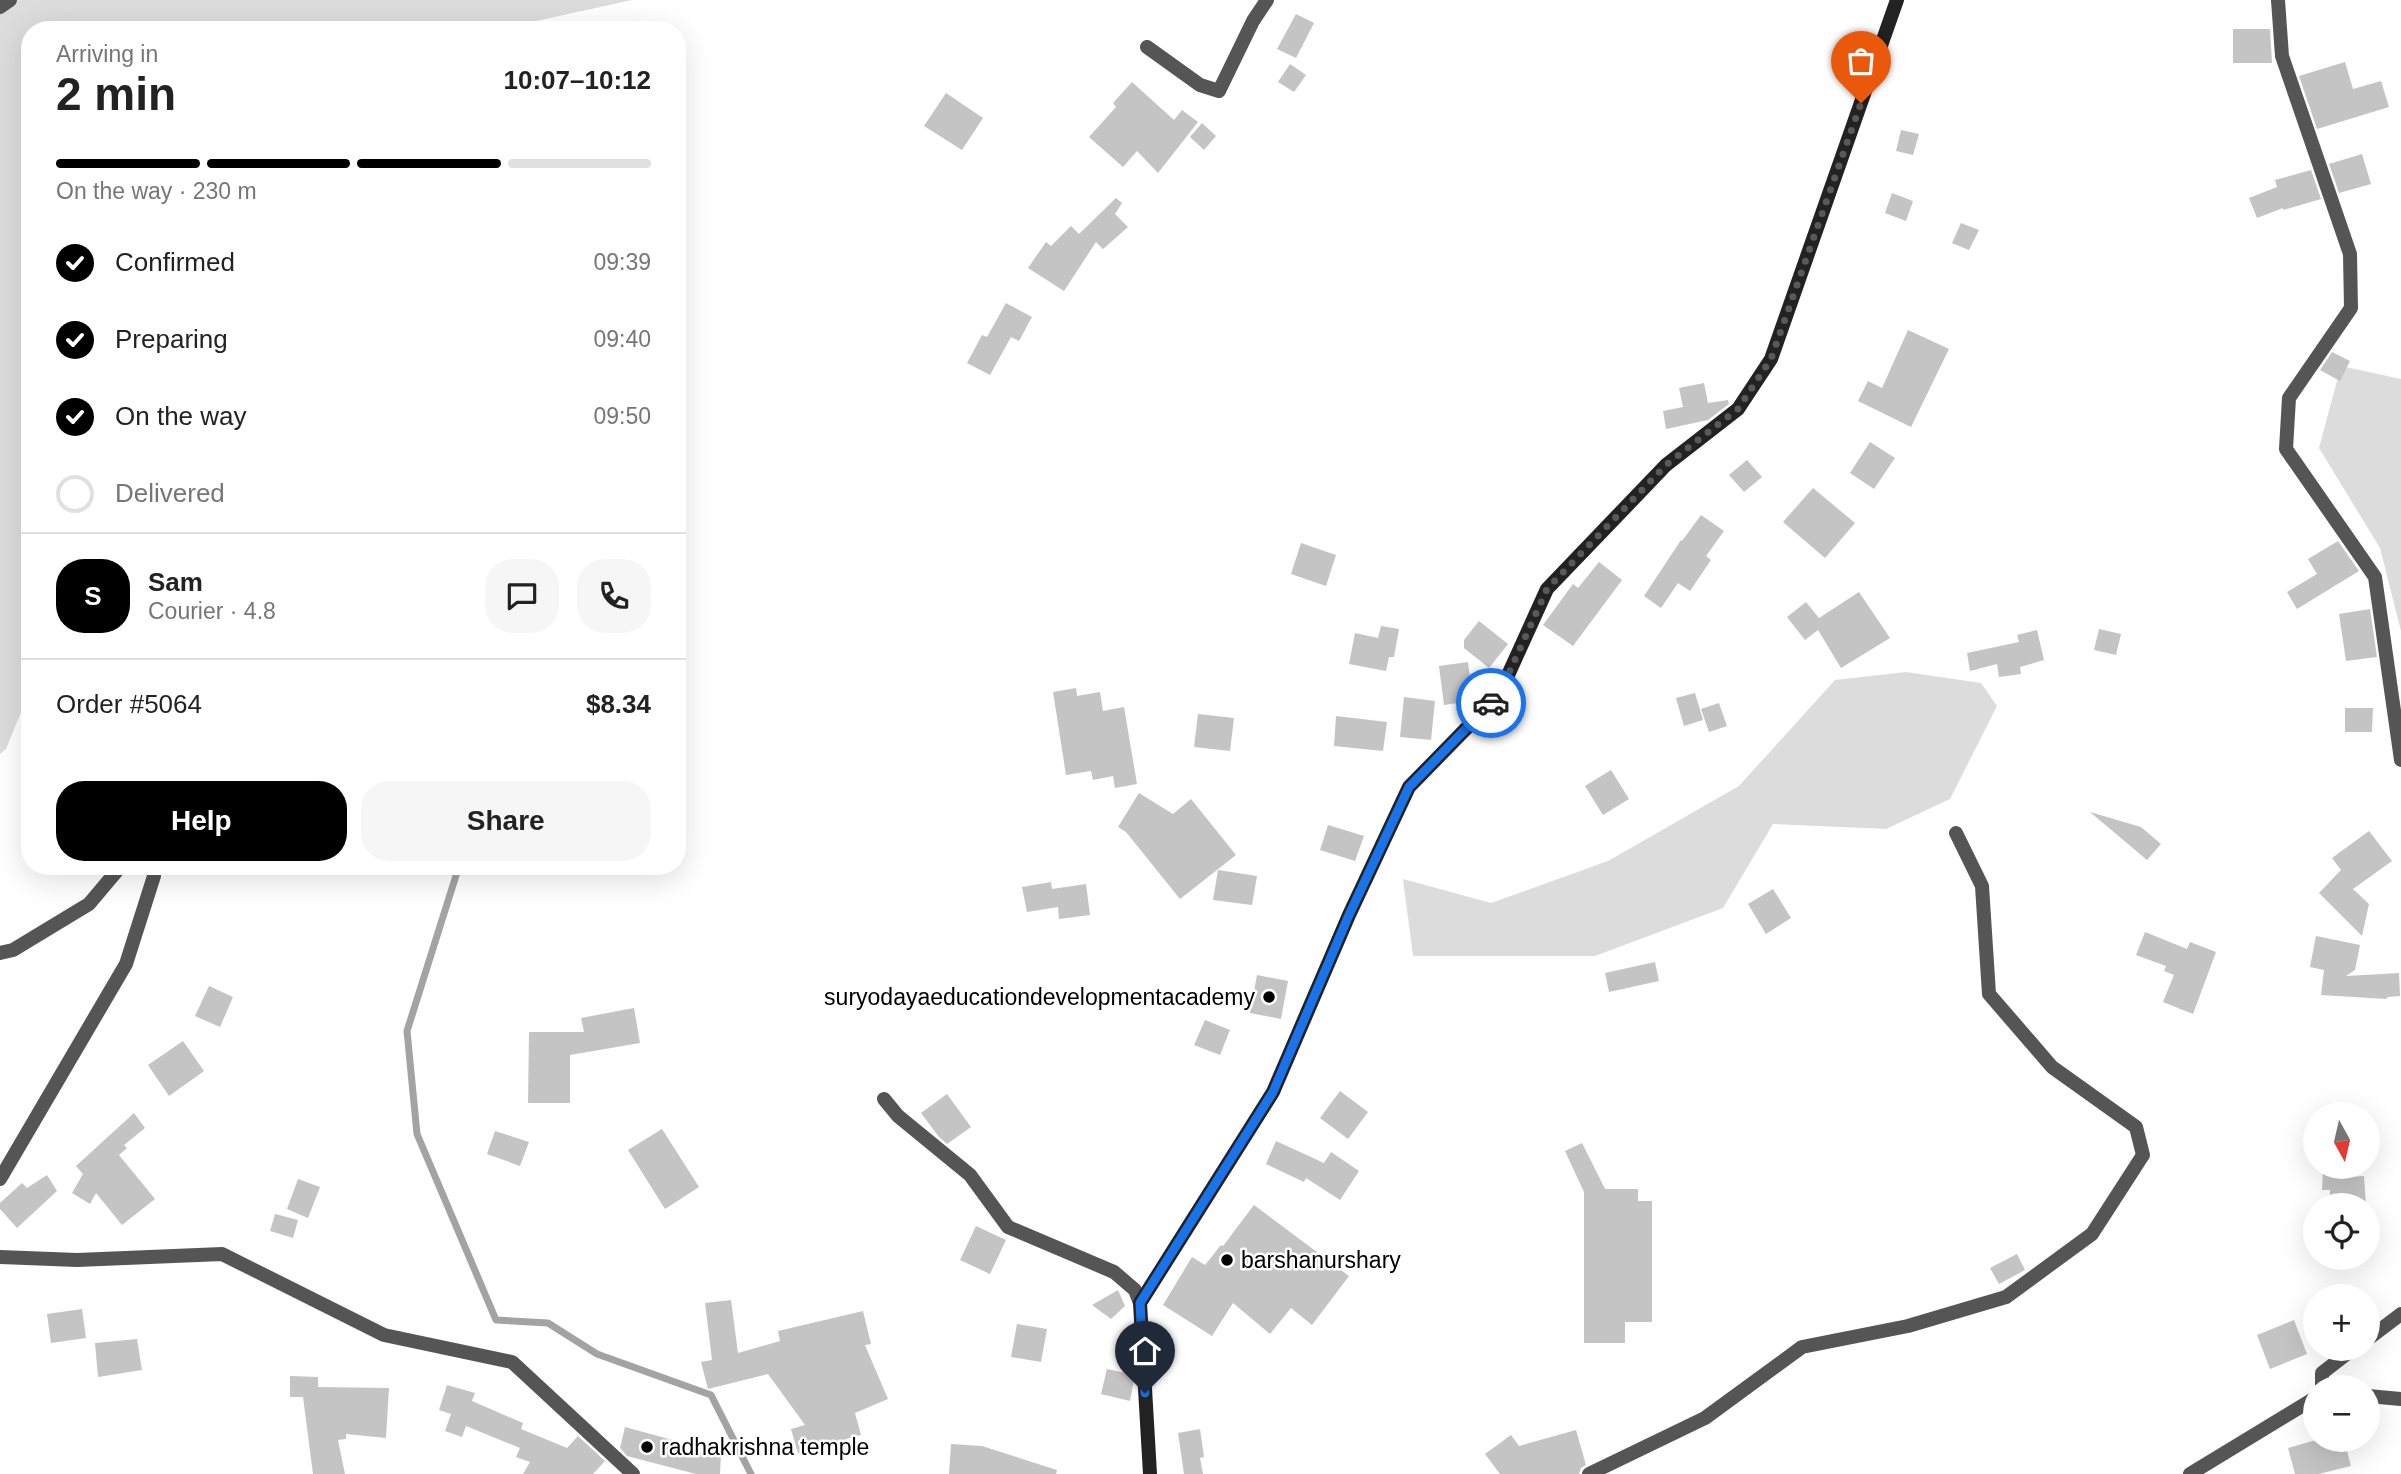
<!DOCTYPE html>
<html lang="en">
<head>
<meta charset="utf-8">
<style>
	body { margin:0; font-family:Helvetica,sans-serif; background:#f6f6f6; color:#222; height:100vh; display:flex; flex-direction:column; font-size:26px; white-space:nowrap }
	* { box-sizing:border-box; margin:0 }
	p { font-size:23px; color:#767676 }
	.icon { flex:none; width:38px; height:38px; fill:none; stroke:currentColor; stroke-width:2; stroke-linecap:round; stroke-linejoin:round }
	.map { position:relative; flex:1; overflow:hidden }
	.panel { position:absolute; left:21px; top:21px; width:665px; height:854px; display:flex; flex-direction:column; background:#fff; border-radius:28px; box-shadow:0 7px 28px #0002 }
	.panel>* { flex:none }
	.needle { width:46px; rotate:172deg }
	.fabs { position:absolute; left:2303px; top:1102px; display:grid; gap:14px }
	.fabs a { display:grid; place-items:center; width:77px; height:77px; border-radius:50%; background:#fff; box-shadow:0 7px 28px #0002; font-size:35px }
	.pin { position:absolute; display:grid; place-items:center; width:60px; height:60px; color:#fff; margin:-72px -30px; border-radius:50% 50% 50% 0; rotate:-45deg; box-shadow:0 0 7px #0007 }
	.pin .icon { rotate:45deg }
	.courier { position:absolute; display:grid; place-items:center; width:70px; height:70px; margin:-35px; border:5px solid #1a73e8; border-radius:50%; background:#fff; color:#222; box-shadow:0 2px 9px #0007 }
	.headline em { font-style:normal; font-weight:700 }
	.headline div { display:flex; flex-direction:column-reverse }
	.headline { display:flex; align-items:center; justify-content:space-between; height:119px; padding:0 35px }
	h1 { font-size:46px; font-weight:700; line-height:52px }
	.bar { display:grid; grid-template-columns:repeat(4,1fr); gap:10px 7px; align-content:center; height:84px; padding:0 35px }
	.bar i { height:9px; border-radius:5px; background:#e0e0e0 }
	.bar .current { background:#000 }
	.bar p { grid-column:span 4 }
	.line { display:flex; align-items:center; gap:18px; padding:0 35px; border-top:2px solid #e0e0e0 }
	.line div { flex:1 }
	.round { display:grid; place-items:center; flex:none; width:74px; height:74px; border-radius:28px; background:#f6f6f6 }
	ol { padding:0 35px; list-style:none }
	li { display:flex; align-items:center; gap:21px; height:77px }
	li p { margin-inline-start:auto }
	li .icon { padding:7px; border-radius:50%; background:#000; color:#fff; stroke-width:4 }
	li:last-child { color:#767676 }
	li i { width:38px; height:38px; border:4px solid #e0e0e0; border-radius:50% }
	.cta { display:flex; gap:14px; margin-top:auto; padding:14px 35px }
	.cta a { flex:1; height:80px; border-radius:28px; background:#000; color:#fff; font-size:28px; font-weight:700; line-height:80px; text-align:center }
	.cta a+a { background:#f6f6f6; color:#222 }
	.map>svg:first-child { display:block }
	.green { fill:#dcdcdc }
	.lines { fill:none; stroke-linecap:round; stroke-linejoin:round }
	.stream { stroke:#a3a3a3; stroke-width:7 }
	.building { fill:#c4c4c4 }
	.street { stroke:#555; stroke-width:14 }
	.secondary { stroke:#222; stroke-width:14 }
	.done { stroke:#595959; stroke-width:7; stroke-dasharray:0 12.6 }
	.route { stroke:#1a73e8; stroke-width:9 }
	.poi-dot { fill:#000; stroke:#fff; stroke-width:2.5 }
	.labels { text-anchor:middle; stroke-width:5; stroke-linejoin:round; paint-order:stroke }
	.poi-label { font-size:23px; fill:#000; stroke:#fff; text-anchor:start }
</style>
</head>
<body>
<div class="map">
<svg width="2401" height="1474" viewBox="0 0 2401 1474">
	<rect width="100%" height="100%" fill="#fff"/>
	<g class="green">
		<path d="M0,0H632L496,30H30V690L6,749L0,754Z"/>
		<path d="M2341,366L2401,379V631L2380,548L2319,448Z"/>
		<path d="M1906,672L1981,683L1997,706L1950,799L1886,829L1773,824L1723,908L1595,956H1413L1403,879L1491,903L1608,861L1739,786L1835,680Z"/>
	</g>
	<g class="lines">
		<path class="stream" d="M459,866L407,1031L417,1134L496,1320L548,1323L597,1354L711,1395L751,1474"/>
	</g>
	<g class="building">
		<path d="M1296,14L1314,23L1296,58L1277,49Z"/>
		<path d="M2233,29H2270L2272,63H2233Z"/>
		<path d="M2345,62L2353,89L2381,81L2389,107L2317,129L2299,76Z"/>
		<path d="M1290,64L1306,75L1294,92L1278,82Z"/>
		<path d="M1132,82L1174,120L1182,110L1198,122L1158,173L1137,151L1123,167L1089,137L1116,107L1113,103Z"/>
		<path d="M946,93L983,118L962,150L924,126Z"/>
		<path d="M1202,123L1216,136L1204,150L1190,137Z"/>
		<path d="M1901,130L1919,134L1913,155L1896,151Z"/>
		<path d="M2362,154L2371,184L2339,193L2329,164Z"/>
		<path d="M2311,170L2321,199L2283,210V208L2257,218L2249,198L2277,187L2275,180Z"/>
		<path d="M1892,193L1913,201L1906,221L1885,213Z"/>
		<path d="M1116,198L1122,203L1115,214L1128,227L1103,249L1096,242L1064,291L1028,268L1046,242L1051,246L1071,226L1079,234Z"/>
		<path d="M1961,223L1979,230L1969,250L1952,243Z"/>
		<path d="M1006,303L1032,317L1019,341L1011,337L990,375L967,363L982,335L987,337Z"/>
		<path d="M1908,330L1949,349L1911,427L1858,401L1868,381L1882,388Z"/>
		<path d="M2332,352L2350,361L2340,381L2320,370Z"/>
		<path d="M1704,383L1708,403L1728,400L1729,404L1708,420L1666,429L1663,411L1683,407L1679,388Z"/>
		<path d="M1870,442L1895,458L1874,489L1850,473Z"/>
		<path d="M1747,460L1762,477L1744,492L1729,475Z"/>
		<path d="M1813,488L1855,523L1825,558L1783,522Z"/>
		<path d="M1701,515L1724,531L1706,556L1711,560L1690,591L1678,583L1661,608L1644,596L1681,540L1682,541Z"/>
		<path d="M2338,541L2359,571L2297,609L2287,592L2317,574L2308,559Z"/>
		<path d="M1301,543L1336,555L1326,586L1291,574Z"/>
		<path d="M1599,562L1622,580L1573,646L1543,625L1573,584L1578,588Z"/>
		<path d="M1859,592L1890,638L1841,668L1818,630L1805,640L1787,617L1806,602L1819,618Z"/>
		<path d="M2370,609L2377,657L2346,661L2339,614Z"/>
		<path d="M1479,621L1508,644L1489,668L1464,648V640Z"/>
		<path d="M1381,626L1399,629L1394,657H1389L1386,671L1349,664L1355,633L1378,638Z"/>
		<path d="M2099,629L2121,634L2116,655L2094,650Z"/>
		<path d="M2037,630L2044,660L2020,667L2021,674L1999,677L1997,664L1970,671L1967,653L2019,642L2017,635Z"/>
		<path d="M1468,662L1473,701L1444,705L1439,666Z"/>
		<path d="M1076,688L1077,696L1100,692L1103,711L1124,707L1137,784L1115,788L1113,776L1093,780L1091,771L1066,775L1053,692Z"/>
		<path d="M1695,693L1703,720L1684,726L1676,698Z"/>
		<path d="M1404,697L1435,701L1431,740L1400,737Z"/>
		<path d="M1719,703L1727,726L1709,732L1701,709Z"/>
		<path d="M2345,708H2373L2372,732H2345Z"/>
		<path d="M1198,714L1234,718L1230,751L1194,747Z"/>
		<path d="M1336,716L1387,722L1383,751L1334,746Z"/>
		<path d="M1611,770L1629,799L1603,815L1585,786Z"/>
		<path d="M1139,793L1173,814L1191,799L1236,855L1180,899L1126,832L1118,827Z"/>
		<path d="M2090,812L2141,827L2161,844L2147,860Z"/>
		<path d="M1328,825L1364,836L1355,861L1320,850Z"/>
		<path d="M2369,831L2392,861L2353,889L2369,904L2362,936L2319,893L2341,870L2332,858Z"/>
		<path d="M1218,870L1257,876L1252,905L1213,900Z"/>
		<path d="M1051,882L1052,889L1086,884L1090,915L1059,919L1058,907L1027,912L1022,887Z"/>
		<path d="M1773,889L1791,918L1766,934L1748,904Z"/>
		<path d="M2145,932L2187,949L2190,942L2216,952L2193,1014L2163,1002L2174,975L2164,971L2166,966L2136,955Z"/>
		<path d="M2316,936L2360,945L2355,970L2346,976L2399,973L2400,996L2388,997L2386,999L2321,995L2324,970L2310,967Z"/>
		<path d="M1655,962L1659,981L1609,992L1605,973Z"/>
		<path d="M1257,975L1288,981L1281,1019L1250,1013Z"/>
		<path d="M209,986L233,997L220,1027L195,1016Z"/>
		<path d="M634,1008L640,1043L570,1055V1103H528L529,1032H584L581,1018Z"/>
		<path d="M1205,1020L1230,1030L1220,1055L1194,1045Z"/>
		<path d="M183,1041L204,1071L169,1096L148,1065Z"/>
		<path d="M1340,1091L1368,1112L1348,1139L1320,1118Z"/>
		<path d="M947,1094L971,1127L947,1144L939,1137L921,1113Z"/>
		<path d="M134,1113L145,1128L124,1145L127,1148L119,1155L155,1199L122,1225L96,1193L90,1204L72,1193L83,1174L76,1166Z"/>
		<path d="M662,1129L699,1187L665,1209L628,1150Z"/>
		<path d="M495,1131L529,1142L520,1166L487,1154Z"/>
		<path d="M1276,1141L1324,1163L1331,1152L1359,1171L1340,1200L1306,1178L1304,1182L1266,1164Z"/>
		<path d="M1582,1143L1605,1189H1638V1201H1652V1322H1625V1343H1584V1192L1565,1151Z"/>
		<path d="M2323,1167H2351V1177L2364,1176L2366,1206H2330V1190H2322Z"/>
		<path d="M47,1175L57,1191L17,1228L0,1209V1203L22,1183L27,1188Z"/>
		<path d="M298,1179L320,1187L308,1218L287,1209Z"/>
		<path d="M1254,1205L1349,1276L1312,1325L1291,1308L1270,1334L1233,1303L1212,1336L1163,1305L1192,1257L1205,1265L1221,1245L1223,1246Z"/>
		<path d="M275,1214L298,1220L293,1238L270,1231Z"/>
		<path d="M976,1226L1006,1240L990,1274L960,1260Z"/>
		<path d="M2017,1254L2025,1270L1999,1284L1990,1268Z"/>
		<path d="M1118,1290L1125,1306L1111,1319L1092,1305Z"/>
		<path d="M731,1300L738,1353L780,1341L778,1331L863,1311L871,1344L865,1345L888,1399L855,1413L861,1435L798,1453L791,1429L805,1425L768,1374L708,1389L701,1362L712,1360L705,1303Z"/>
		<path d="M82,1309L86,1338L51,1343L47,1314Z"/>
		<path d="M2294,1320L2307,1354L2270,1369L2257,1335Z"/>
		<path d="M1017,1324L1047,1329L1041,1362L1011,1357Z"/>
		<path d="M137,1339L142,1370L98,1377L95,1343Z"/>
		<path d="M1107,1369L1135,1375L1130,1401L1101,1394Z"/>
		<path d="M290,1376L318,1377V1387L389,1388L386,1438L346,1434V1439L338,1440L345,1474H313L303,1397H290Z"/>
		<path d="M447,1385L475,1393L472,1401L523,1423L521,1429L567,1448L578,1436L605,1461L593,1474H523L530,1462L516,1457L520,1448L466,1426L462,1437L445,1431L451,1414L439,1410Z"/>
		<path d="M625,1427L676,1441L673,1452L721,1454L720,1474H696L627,1456L620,1448Z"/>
		<path d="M1200,1429L1204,1457L1200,1458L1203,1474H1184L1178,1433Z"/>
		<path d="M1576,1430L1586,1465L1581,1468L1579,1474H1500L1485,1454L1511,1435L1519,1446Z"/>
		<path d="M2316,1440H2344L2351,1466L2319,1474H2295L2288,1448Z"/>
		<path d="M951,1444L982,1446L1057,1470L1056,1474H949Z"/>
	</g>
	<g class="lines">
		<g class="street">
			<path d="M2278,0L2282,56L2350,254L2351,308L2289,398L2286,449L2375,577L2401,760"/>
			<path d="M0,7L10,0"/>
			<path d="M1147,47L1200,85L1219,91L1253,21L1267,0"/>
			<path d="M0,953L13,950L89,904L121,866"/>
			<path d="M884,1099L898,1116L970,1175L1008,1227L1114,1272L1135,1290L1140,1303"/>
			<path d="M0,1179L126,964L154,876L153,866"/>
			<path d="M0,1257L77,1260L222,1254L384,1335L512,1362L633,1474"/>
			<path d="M2368,1339L2401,1314"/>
			<path d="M2322,1388V1373L2353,1349"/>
			<path d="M2368,1396L2401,1399"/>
			<path d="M1589,1474L1705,1418L1802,1347L1908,1326L2006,1297L2092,1234L2143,1155L2136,1127L2052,1067L1989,994L1982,886L1956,833"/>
			<path d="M2190,1474L2315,1398"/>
		</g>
		<path class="secondary" d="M1150,1474L1140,1303L1273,1092L1349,915L1409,787L1499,695L1547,589L1666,465L1738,409L1771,359L1897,0"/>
	</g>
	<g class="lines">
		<path class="done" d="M1491,703L1499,695L1547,589L1666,465L1738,409L1771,359L1861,103"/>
		<path class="route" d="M1145,1393L1140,1303L1273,1092L1349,915L1409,787L1491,703"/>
	</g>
	<g class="poi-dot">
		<circle cx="1269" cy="997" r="7"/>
		<circle cx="1227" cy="1260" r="7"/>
		<circle cx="647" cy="1447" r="7"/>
	</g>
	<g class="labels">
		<g class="poi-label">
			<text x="1255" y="1005" text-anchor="end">suryodayaeducationdevelopmentacademy</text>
			<text x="1241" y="1268">barshanurshary</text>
			<text x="661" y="1455">radhakrishna temple</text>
		</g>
	</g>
</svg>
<div class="fabs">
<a><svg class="needle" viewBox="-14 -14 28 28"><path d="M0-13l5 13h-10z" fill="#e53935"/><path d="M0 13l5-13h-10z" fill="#767676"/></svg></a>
<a><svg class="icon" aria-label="locate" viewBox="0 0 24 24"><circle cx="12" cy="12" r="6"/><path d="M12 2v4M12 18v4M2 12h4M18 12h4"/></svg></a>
<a>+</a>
<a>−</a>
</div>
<div class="pin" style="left:1861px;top:103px;background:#ea580c"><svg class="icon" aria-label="bag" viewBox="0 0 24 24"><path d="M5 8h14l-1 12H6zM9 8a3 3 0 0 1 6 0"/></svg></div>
<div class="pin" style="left:1145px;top:1393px;background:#1f2937"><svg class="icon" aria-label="home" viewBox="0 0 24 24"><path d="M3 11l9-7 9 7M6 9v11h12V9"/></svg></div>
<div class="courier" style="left:1491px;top:703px"><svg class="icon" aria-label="car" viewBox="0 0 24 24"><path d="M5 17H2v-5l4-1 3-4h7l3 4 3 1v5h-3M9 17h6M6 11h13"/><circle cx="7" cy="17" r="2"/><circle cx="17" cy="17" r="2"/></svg></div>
<section class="panel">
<div class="headline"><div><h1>2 min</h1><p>Arriving in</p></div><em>10:07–10:12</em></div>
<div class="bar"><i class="current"></i><i class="current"></i><i class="current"></i><i></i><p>On the way · 230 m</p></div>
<ol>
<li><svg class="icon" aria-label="check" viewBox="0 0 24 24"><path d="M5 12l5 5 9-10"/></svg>Confirmed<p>09:39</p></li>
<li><svg class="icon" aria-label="check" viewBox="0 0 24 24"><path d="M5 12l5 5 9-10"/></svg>Preparing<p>09:40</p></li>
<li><svg class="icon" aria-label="check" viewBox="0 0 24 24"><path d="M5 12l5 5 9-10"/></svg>On the way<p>09:50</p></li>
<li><i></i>Delivered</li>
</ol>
<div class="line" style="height:126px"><b class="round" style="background:#000;color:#fff">S</b><div><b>Sam</b><p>Courier · 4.8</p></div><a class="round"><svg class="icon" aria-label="chat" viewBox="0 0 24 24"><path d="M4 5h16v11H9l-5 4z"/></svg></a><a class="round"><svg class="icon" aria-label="phone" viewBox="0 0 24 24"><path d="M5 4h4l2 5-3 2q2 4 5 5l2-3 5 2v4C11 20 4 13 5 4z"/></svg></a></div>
<div class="line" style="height:91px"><div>Order #5064</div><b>$8.34</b></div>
<div class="cta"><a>Help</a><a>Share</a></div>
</section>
</div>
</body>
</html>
